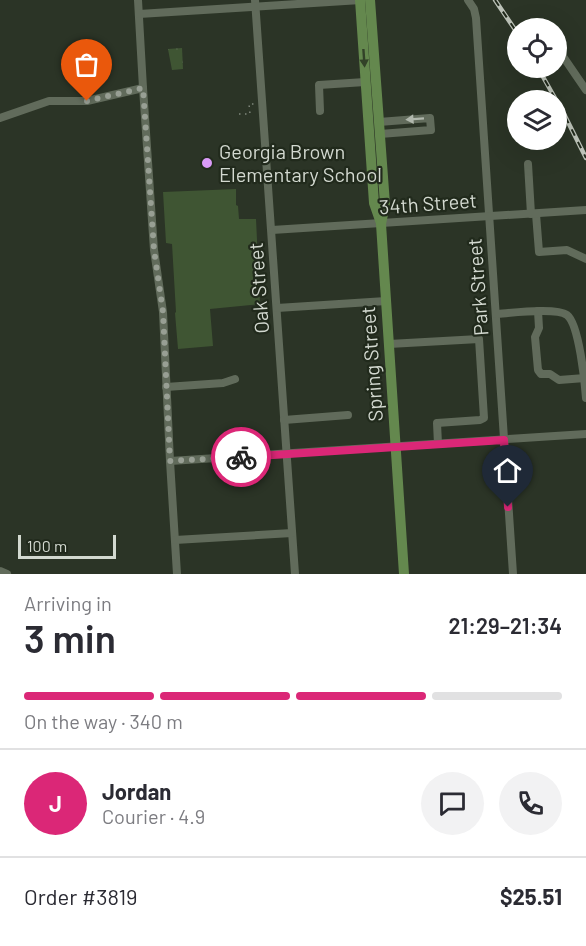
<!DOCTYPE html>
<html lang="en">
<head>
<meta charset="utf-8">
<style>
	body { margin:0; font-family:Barlow,sans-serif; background:#f2f2f3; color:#2b2b33; height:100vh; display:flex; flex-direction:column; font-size:22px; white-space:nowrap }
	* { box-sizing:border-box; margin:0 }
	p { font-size:20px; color:#7c7c81 }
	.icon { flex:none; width:33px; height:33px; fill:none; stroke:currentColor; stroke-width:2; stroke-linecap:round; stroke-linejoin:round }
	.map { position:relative; height:574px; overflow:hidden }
	.details { display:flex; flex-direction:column; background:#fff; flex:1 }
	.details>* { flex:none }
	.tools { position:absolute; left:507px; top:18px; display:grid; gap:12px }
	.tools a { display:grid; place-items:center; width:60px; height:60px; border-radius:50%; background:#fff; box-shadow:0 6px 24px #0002; font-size:30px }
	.scale { position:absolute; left:18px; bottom:15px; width:98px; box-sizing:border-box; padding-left:6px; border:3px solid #d3d9d0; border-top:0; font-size:16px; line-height:21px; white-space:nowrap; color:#d3d9d0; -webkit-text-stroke:4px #212a1c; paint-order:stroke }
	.pin { position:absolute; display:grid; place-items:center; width:51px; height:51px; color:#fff; margin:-62px -26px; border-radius:50% 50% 50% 0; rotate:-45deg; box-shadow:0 0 6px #0007 }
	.pin .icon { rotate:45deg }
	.courier { position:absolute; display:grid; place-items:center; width:60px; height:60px; margin:-30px; border:4px solid #db2777; border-radius:50%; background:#fff; color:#222; box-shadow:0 2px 8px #0007 }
	.head em { font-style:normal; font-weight:600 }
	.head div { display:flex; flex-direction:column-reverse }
	.head { display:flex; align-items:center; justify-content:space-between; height:102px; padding:0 24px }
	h1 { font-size:39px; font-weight:600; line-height:45px }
	.bar { display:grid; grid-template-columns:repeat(4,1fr); gap:9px 6px; align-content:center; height:72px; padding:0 24px }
	.bar i { height:8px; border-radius:4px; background:#e1e1e2 }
	.bar .selected { background:#db2777 }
	.bar p { grid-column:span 4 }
	.line { display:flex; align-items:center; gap:15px; padding:0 24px; border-top:2px solid #e1e1e2 }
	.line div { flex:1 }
	.round { display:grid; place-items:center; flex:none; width:63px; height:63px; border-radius:32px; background:#f2f2f3 }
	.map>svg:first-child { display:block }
	.park { fill:url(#park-crowns) }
	.garden { fill:#3f5533 }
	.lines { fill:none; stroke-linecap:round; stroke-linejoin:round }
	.path { stroke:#7f867b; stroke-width:1.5; stroke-dasharray:1.5 4.5; stroke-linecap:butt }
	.minor { stroke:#616b5b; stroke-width:8 }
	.major { stroke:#64884e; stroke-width:10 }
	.rail-casing { stroke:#bcc2b8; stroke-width:4.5 }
	.rail { stroke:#212a1c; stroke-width:2; stroke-dasharray:7; stroke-linecap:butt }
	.oneway { fill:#324228 }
	.oneway2 { fill:#b1b8ad }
	.done { stroke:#989f94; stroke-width:6; stroke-dasharray:0 10.8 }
	.route { stroke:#db2777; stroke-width:8 }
	.poi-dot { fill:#da9af7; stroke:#212a1c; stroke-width:2 }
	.labels { text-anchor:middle; stroke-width:4.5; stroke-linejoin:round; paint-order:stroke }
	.poi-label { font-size:20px; fill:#d3d9d0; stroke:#212a1c; text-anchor:start }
	.street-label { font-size:20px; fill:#d3d9d0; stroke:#212a1c }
</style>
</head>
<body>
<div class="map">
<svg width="586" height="574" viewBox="0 0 586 574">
	<defs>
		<pattern id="park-crowns" width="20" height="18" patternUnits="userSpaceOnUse" patternTransform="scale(1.5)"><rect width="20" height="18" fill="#3f5533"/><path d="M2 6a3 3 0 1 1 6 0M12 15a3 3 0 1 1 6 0" fill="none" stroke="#5a6d50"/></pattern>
	</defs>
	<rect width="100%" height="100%" fill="#2b3426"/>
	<path class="park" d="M182,48L183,69L172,70L168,49Z"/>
	<path class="garden" d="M236,189V205L238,206L239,219H256L260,304L210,309L213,346L178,349L175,313L176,312L172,244L166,243L163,192Z"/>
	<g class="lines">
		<path class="path" d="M239,114H250L249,104H254"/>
		<g class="minor">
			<path d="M138,0L143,88L154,250L163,312L170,461L177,574"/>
			<path d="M255,0L295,574"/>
			<path d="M468,0L474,9L476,18L513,574"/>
			<path d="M139,14L361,0"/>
			<path d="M556,39L562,55L586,90"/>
			<path d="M320,111L319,85L365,82"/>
			<path d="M0,118L49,101H87L143,88"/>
			<path d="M379,122L430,118L431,130L380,134"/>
			<path d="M528,164L531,214"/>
			<path d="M536,214L539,252L567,250L586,259"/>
			<path d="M272,230L586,210"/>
			<path d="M277,308L386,301"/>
			<path d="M538,311L539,328L535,337L538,370L541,374H550L559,380L585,378"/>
			<path d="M496,314C511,313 556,307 567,315C579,324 585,383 586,398"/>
			<path d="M389,344L479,339L484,418L480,420L437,423L438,444"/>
			<path d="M166,387L223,383L235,379"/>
			<path d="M284,420L348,415"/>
			<path d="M170,461L586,434"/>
			<path d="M175,540L292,533"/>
			<path d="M0,571L7,574"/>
		</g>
		<g class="major">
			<path d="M360,0L374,203L381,223"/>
			<path d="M370,0L385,204L381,224L404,574"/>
		</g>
		<g class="rail-casing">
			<g id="rail">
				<path d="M495,0L518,34"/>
				<path d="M538,68L564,114L586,158"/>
			</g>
		</g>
		<use href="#rail" class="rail"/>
	</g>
	<defs><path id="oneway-solid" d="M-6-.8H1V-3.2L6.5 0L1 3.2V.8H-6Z" transform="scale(1.5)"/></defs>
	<use class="oneway" href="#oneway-solid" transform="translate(364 58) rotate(86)"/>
	<use class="oneway2" href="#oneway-solid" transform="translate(415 119) rotate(176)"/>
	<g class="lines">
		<path class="done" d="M87,101L143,88L154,250L163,312L170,461L241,457"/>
		<path class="route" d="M241,457L504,440L508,507"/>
	</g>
	<circle class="poi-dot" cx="207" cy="163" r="6"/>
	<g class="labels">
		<g class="poi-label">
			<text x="219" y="159">Georgia Brown<tspan x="219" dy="23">Elementary School</tspan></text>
		</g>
		<g class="street-label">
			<text transform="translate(428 204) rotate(-4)" y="7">34th Street</text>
			<text transform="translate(478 287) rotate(-94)" y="7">Park Street</text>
			<text transform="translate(259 288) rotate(-94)" y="7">Oak Street</text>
			<text transform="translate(372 364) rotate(-94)" y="7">Spring Street</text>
		</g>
	</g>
</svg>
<div class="tools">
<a><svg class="icon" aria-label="locate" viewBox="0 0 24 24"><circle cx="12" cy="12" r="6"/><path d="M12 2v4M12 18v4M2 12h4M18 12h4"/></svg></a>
<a><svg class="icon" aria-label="layers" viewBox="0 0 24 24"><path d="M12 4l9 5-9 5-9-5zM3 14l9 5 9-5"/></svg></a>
</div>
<div class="scale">100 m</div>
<div class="pin" style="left:87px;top:101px;background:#ea580c"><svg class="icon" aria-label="bag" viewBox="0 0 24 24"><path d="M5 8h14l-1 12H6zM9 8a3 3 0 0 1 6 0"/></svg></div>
<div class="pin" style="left:508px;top:507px;background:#1f2937"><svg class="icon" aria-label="home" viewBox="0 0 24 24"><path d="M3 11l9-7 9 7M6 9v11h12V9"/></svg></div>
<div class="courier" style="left:241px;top:457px"><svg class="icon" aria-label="bike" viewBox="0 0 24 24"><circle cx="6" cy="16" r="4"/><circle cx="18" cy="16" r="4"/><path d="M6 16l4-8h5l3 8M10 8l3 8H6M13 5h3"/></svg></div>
</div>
<section class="details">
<div class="head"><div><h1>3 min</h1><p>Arriving in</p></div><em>21:29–21:34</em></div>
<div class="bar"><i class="selected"></i><i class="selected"></i><i class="selected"></i><i></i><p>On the way · 340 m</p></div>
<div class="line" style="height:108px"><b class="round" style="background:#db2777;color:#fff">J</b><div><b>Jordan</b><p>Courier · 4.9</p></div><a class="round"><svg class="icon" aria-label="chat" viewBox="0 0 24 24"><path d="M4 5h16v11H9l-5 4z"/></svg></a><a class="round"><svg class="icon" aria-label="phone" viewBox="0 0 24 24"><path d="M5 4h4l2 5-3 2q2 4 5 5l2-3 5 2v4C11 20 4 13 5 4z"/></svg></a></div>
<div class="line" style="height:78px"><div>Order #3819</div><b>$25.51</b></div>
</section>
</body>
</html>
